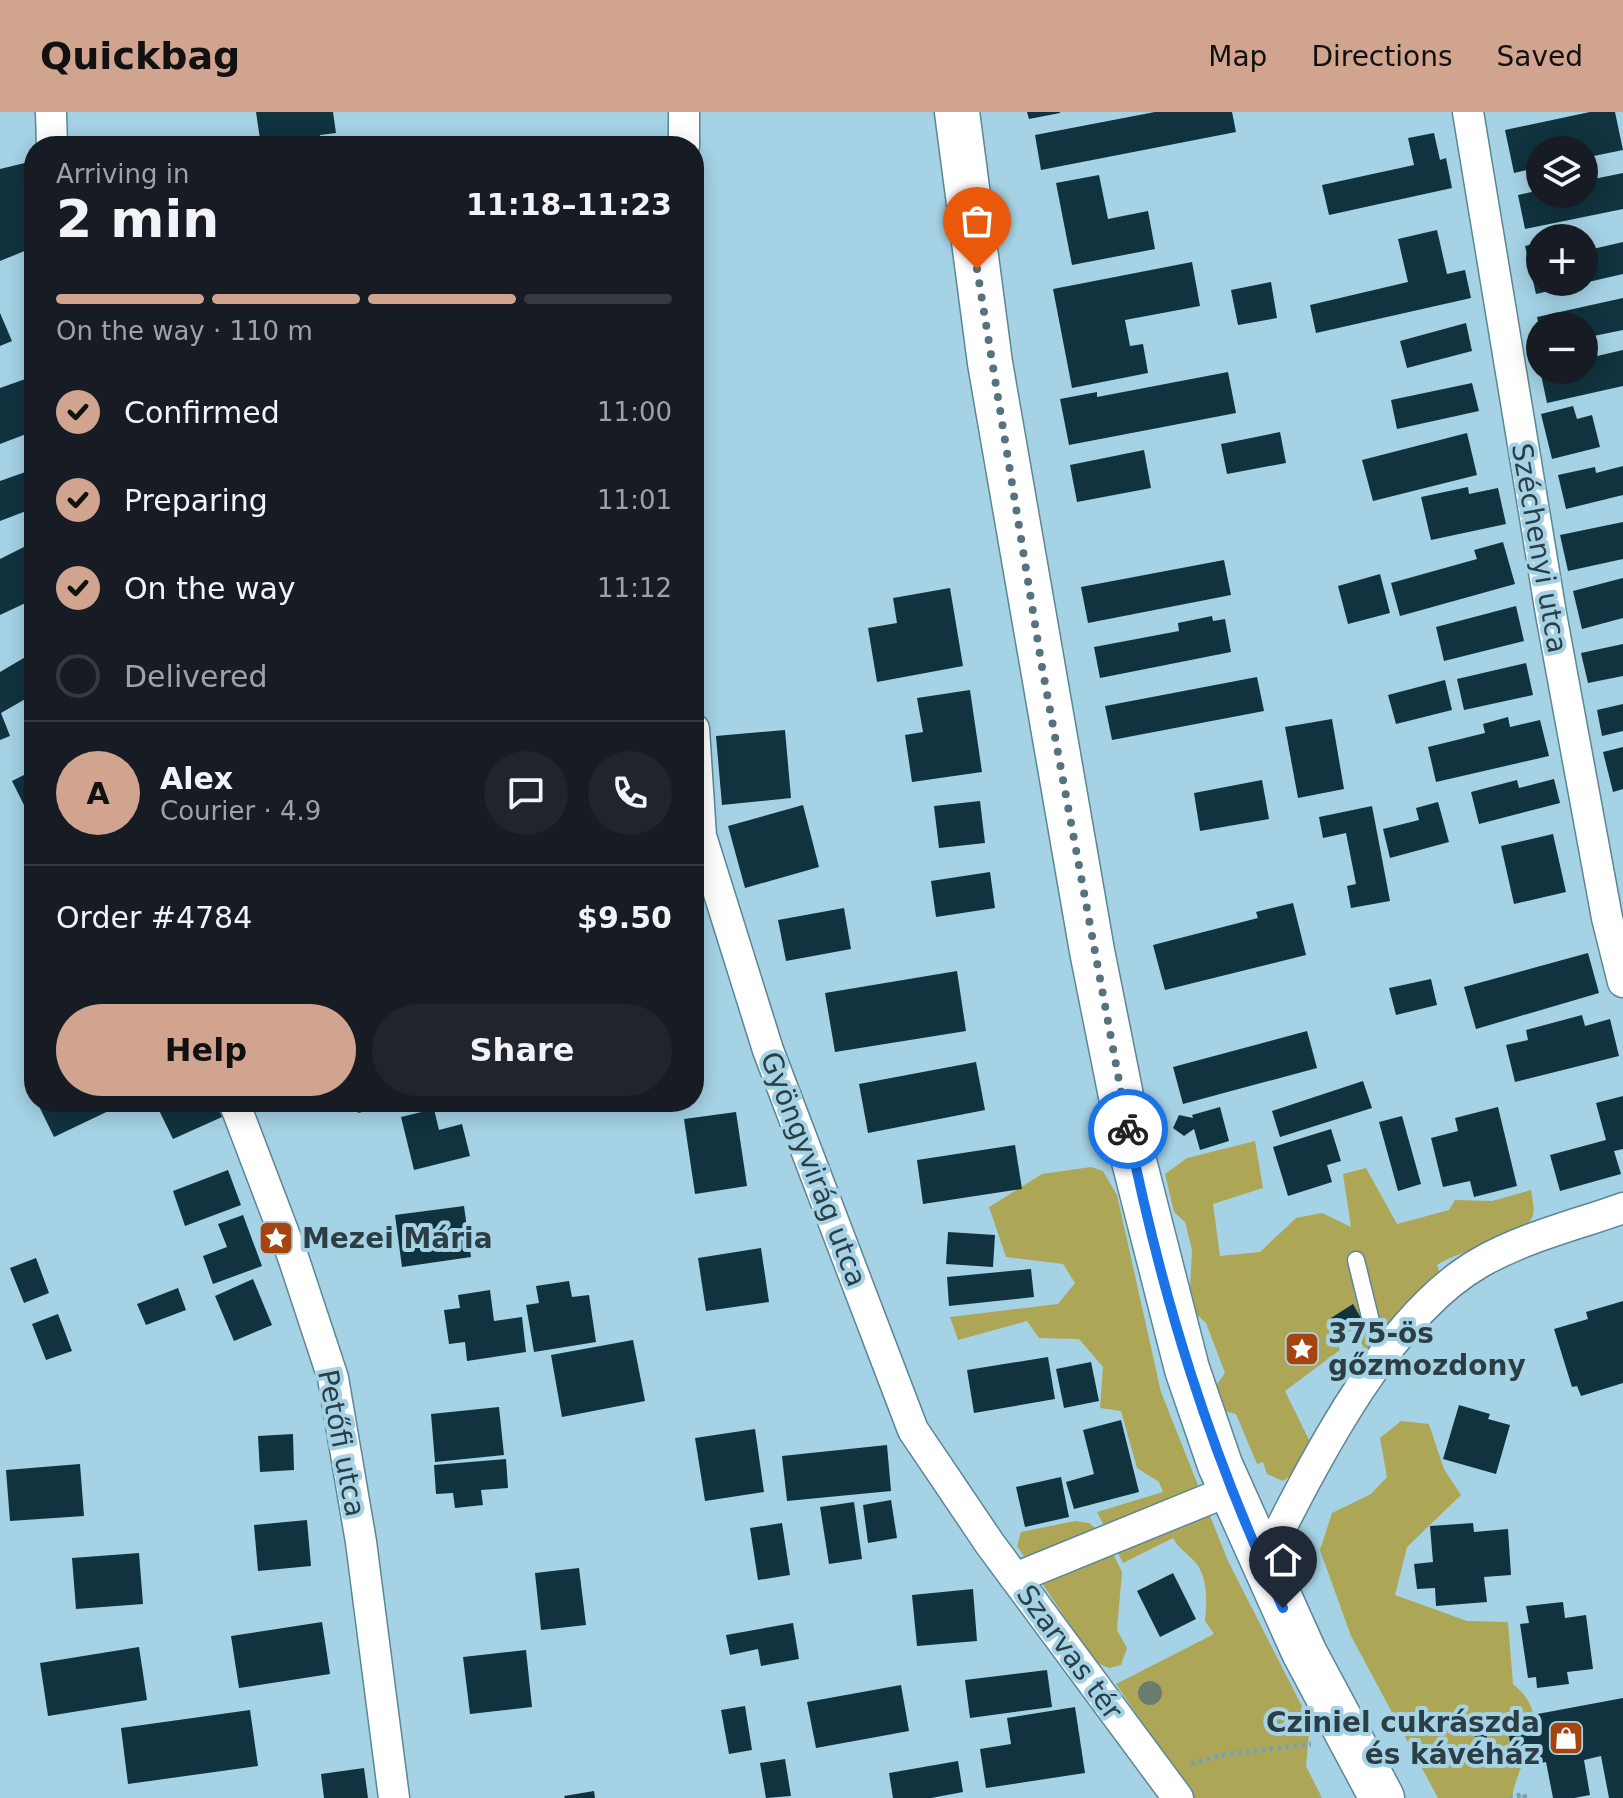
<!DOCTYPE html>
<html lang="en">
<head>
<meta charset="utf-8">
<style>
	body { margin:0; font-family:"DejaVu Sans",sans-serif; background:#20242c; color:#f1f3f6; height:100vh; display:flex; flex-direction:column; font-size:30px; white-space:nowrap }
	* { box-sizing:border-box; margin:0 }
	p { font-size:26px; color:#9ea1a6 }
	.icon { flex:none; width:44px; height:44px; fill:none; stroke:currentColor; stroke-width:2; stroke-linecap:round; stroke-linejoin:round }
	.map { position:relative; flex:1; overflow:hidden }
	.details { position:absolute; left:24px; top:24px; width:680px; height:976px; display:flex; flex-direction:column; background:#171b24; border-radius:32px; box-shadow:0 4px 20px #0003 }
	.details>* { flex:none }
	.controls { position:absolute; left:1526px; top:24px; display:grid; gap:16px }
	.controls a { display:grid; place-items:center; width:72px; height:72px; border-radius:50%; background:#171b24; box-shadow:0 4px 20px #0003; font-size:40px }
	.pin { position:absolute; display:grid; place-items:center; width:68px; height:68px; color:#fff; margin:-82px -34px; border-radius:50% 50% 50% 0; rotate:-45deg; box-shadow:0 0 8px #0007 }
	.pin .icon { rotate:45deg }
	.courier { position:absolute; display:grid; place-items:center; width:80px; height:80px; margin:-40px; border:6px solid #1a73e8; border-radius:50%; background:#fff; color:#222; box-shadow:0 2px 10px #0007 }
	.summary em { font-style:normal; font-weight:700 }
	.summary div { display:flex; flex-direction:column-reverse }
	.summary { display:flex; align-items:center; justify-content:space-between; height:136px; padding:0 32px }
	h1 { font-size:52px; font-weight:700; line-height:60px }
	.bar { display:grid; grid-template-columns:repeat(4,1fr); gap:12px 8px; align-content:center; height:96px; padding:0 32px }
	.bar i { height:10px; border-radius:6px; background:#363941 }
	.bar .selected { background:#d0a48e }
	.bar p { grid-column:span 4 }
	.line { display:flex; align-items:center; gap:20px; padding:0 32px; border-top:2px solid #363941 }
	.line div { flex:1 }
	.round { display:grid; place-items:center; flex:none; width:84px; height:84px; border-radius:42px; background:#20242c }
	ol { padding:0 32px; list-style:none }
	li { display:flex; align-items:center; gap:24px; height:88px }
	li p { margin-inline-start:auto }
	li .icon { padding:8px; border-radius:50%; background:#d0a48e; color:#111; stroke-width:4 }
	li:last-child { color:#9ea1a6 }
	li i { width:44px; height:44px; border:4px solid #363941; border-radius:50% }
	.primary-button { display:flex; gap:16px; margin-top:auto; padding:16px 32px }
	.primary-button a { flex:1; height:92px; border-radius:48px; background:#d0a48e; color:#111; font-size:32px; font-weight:700; line-height:92px; text-align:center }
	.primary-button a+a { background:#20242c; color:#f1f3f6 }
	header { display:flex; align-items:center; gap:48px; box-sizing:border-box; height:112px; padding:0 40px; background:#d0a48e; color:#111 }
	header strong { font-size:38px }
	nav { display:flex; gap:44px; margin-inline-start:auto; font-size:28px }
	.map>svg:first-child { display:block }
	.green { fill:#aea657 }
	.building { fill:#10333f }
	.lines { fill:none; stroke-linecap:round; stroke-linejoin:round }
	.lane-casing { stroke:#5a8697; stroke-width:19 }
	.street-casing { stroke:#5a8697; stroke-width:33 }
	.secondary-casing { stroke:#5a8697; stroke-width:47 }
	.path { stroke:#7ba0ae; stroke-width:5; stroke-dasharray:4 4; stroke-linecap:butt }
	.lane { stroke:#fff; stroke-width:16 }
	.street { stroke:#fff; stroke-width:30 }
	.secondary { stroke:#fff; stroke-width:44 }
	.tree { fill:#6a7c6e }
	.done { stroke:#56727d; stroke-width:8; stroke-dasharray:0 14.4 }
	.route { stroke:#1a73e8; stroke-width:10 }
	.labels { text-anchor:middle; stroke-width:8; stroke-linejoin:round; paint-order:stroke }
	.street-label { font-size:28px; fill:#2b3e45; stroke:#a5d3e5 }
	.poi-label { font-size:28px; font-weight:bold; fill:#2b3e45; stroke:#a5d3e5; text-anchor:start }
</style>
</head>
<body>
<header>
<strong>Quickbag</strong>
<nav><a>Map</a><a>Directions</a><a>Saved</a></nav>
</header>
<div class="map">
<svg width="1623" height="1686" viewBox="0 0 1623 1686">
	<rect width="100%" height="100%" fill="#a5d3e5"/>
	<g class="green">
		<path d="M1255,1029L1263,1076L1213,1092L1220,1144L1260,1140L1296,1106L1322,1101L1351,1115L1343,1062L1366,1056L1397,1112L1449,1098L1455,1088L1492,1089L1531,1078C1532,1085 1535,1097 1533,1103C1524,1130 1461,1136 1437,1153L1441,1165L1367,1242L1354,1217L1335,1226L1340,1238L1285,1279L1311,1332L1294,1361L1283,1369L1267,1362L1263,1350L1257,1352L1236,1302L1224,1299L1215,1275L1225,1261L1206,1211L1189,1196L1192,1138L1185,1110L1174,1100L1165,1062L1187,1046Z"/>
		<path d="M1091,1055L1103,1059L1117,1083L1161,1280L1228,1449L1310,1610L1306,1654L1322,1686H1194L1116,1572L1214,1522L1205,1509C1207,1492 1208,1464 1195,1450C1187,1441 1179,1437 1173,1426L1123,1451L1097,1400L1163,1380L1159,1370L1137,1356L1121,1299L1100,1296L1103,1255L1079,1227L1039,1226L1027,1209L958,1228L950,1205L1058,1192L1075,1171L1063,1152L1006,1145L989,1095L1042,1062Z"/>
		<path d="M1401,1309L1429,1312L1444,1357L1461,1383L1407,1435L1395,1483L1467,1509L1508,1510L1513,1572C1557,1608 1519,1642 1512,1686H1438L1351,1524L1320,1438L1332,1401L1371,1382L1387,1365L1380,1326Z"/>
		<path d="M1075,1409L1089,1411L1104,1423L1122,1460L1117,1518L1127,1536L1121,1553L1109,1556L1095,1550L1017,1434L1021,1420Z"/>
	</g>
	<g class="building">
		<path d="M256,0H333L336,21L320,23L322,34H261Z"/>
		<path d="M1027,0H1060V1L1029,7Z"/>
		<path d="M1155,0H1232L1236,20L1041,58L1035,23Z"/>
		<path d="M1590,0H1615L1623,38L1584,46V38H1540V55L1514,61L1505,18Z"/>
		<path d="M1434,21L1440,48L1446,46L1452,76L1329,103L1322,73L1414,53L1408,26Z"/>
		<path d="M29,50L32,136L0,149V57Z"/>
		<path d="M1623,61V97L1525,117L1518,83L1540,78V82H1584V69Z"/>
		<path d="M1099,63L1108,107L1148,99L1155,137L1072,153L1056,71Z"/>
		<path d="M1437,118L1447,162L1465,158L1471,186L1316,221L1310,193L1408,170L1398,127Z"/>
		<path d="M1540,130V170L1583,171L1536,182L1525,134Z"/>
		<path d="M1623,130V162L1584,171V139Z"/>
		<path d="M1192,150L1200,194L1125,208L1130,234L1143,232L1148,261L1072,276L1053,177Z"/>
		<path d="M1271,170L1277,206L1238,213L1231,178Z"/>
		<path d="M1623,186V218L1584,226V214H1539L1537,205Z"/>
		<path d="M0,201L12,229L0,234Z"/>
		<path d="M1466,211L1472,239L1407,256L1400,229Z"/>
		<path d="M1623,238V274L1547,291L1540,258H1584V247Z"/>
		<path d="M1228,260L1236,301L1069,333L1060,287L1097,280V285Z"/>
		<path d="M34,264V319L0,332V276Z"/>
		<path d="M1472,271L1479,299L1397,317L1391,288Z"/>
		<path d="M1573,294L1577,307L1592,303L1600,335L1552,347L1541,302Z"/>
		<path d="M1280,320L1286,351L1227,362L1221,332Z"/>
		<path d="M1467,321L1477,363L1373,389L1362,348Z"/>
		<path d="M1144,338L1151,376L1077,390L1070,353Z"/>
		<path d="M1623,354V383L1566,397L1558,363L1595,355L1596,361Z"/>
		<path d="M34,357V396L0,409V369Z"/>
		<path d="M1468,375L1469,382L1498,376L1506,412L1431,428L1421,385Z"/>
		<path d="M1623,410V447L1568,459L1560,423Z"/>
		<path d="M34,430V487L0,503V447Z"/>
		<path d="M1503,430L1515,472L1400,504L1391,471L1477,447L1474,438Z"/>
		<path d="M1224,448L1231,483L1088,511L1081,475Z"/>
		<path d="M1380,462L1390,501L1348,512L1338,474Z"/>
		<path d="M1623,466V506L1582,517L1573,479Z"/>
		<path d="M950,476L963,554L877,570L868,516L897,511L893,486Z"/>
		<path d="M1516,494L1524,529L1444,549L1436,515Z"/>
		<path d="M1212,504L1213,509L1225,507L1231,540L1100,566L1094,535L1179,519L1178,511Z"/>
		<path d="M1623,532V564L1588,571L1581,541Z"/>
		<path d="M34,540V582L1,601L10,624L0,628V560Z"/>
		<path d="M1526,551L1533,583L1464,598L1457,567Z"/>
		<path d="M1257,565L1264,599L1112,628L1105,594Z"/>
		<path d="M1445,568L1452,598L1396,612L1388,583Z"/>
		<path d="M970,578L982,660L912,670L905,623L923,620L917,586Z"/>
		<path d="M1623,592V619L1602,624L1597,598Z"/>
		<path d="M1508,605L1510,615L1540,608L1549,644L1436,670L1428,635L1485,621L1483,612Z"/>
		<path d="M1332,607L1344,677L1298,686L1285,615Z"/>
		<path d="M785,618L791,686L722,693L716,624Z"/>
		<path d="M1623,635V677L1613,680L1603,640Z"/>
		<path d="M34,658V696L27,699L12,669Z"/>
		<path d="M1554,667L1560,691L1479,712L1471,680L1517,668L1519,676Z"/>
		<path d="M1262,668L1269,707L1200,719L1194,681Z"/>
		<path d="M980,689L985,731L939,736L934,694Z"/>
		<path d="M1438,690L1449,730L1390,746L1383,717L1419,708L1416,696Z"/>
		<path d="M803,693L819,755L745,776L728,714Z"/>
		<path d="M1372,694L1390,789L1351,796L1347,774L1356,772L1346,721L1323,726L1319,705Z"/>
		<path d="M1553,722L1566,780L1514,792L1501,734Z"/>
		<path d="M990,760L995,796L936,805L931,769Z"/>
		<path d="M1293,791L1306,843L1165,878L1153,833L1258,806L1256,800Z"/>
		<path d="M844,796L851,837L786,849L778,808Z"/>
		<path d="M1588,841L1599,881L1476,917L1464,875Z"/>
		<path d="M957,859L966,919L835,940L825,881Z"/>
		<path d="M1431,867L1437,893L1396,903L1389,876Z"/>
		<path d="M1582,903L1585,914L1610,907L1619,944L1515,970L1506,933L1528,928L1526,918Z"/>
		<path d="M1307,919L1317,956L1183,992L1173,955Z"/>
		<path d="M976,950L985,998L868,1021L859,972Z"/>
		<path d="M1363,969L1372,996L1280,1025L1272,999Z"/>
		<path d="M1623,984V1037L1614,1039L1621,1062L1560,1079L1550,1043L1606,1028L1596,991Z"/>
		<path d="M37,990H117L119,994L54,1025Z"/>
		<path d="M155,990H216L222,1005L173,1027Z"/>
		<path d="M356,990H397V991L358,1001Z"/>
		<path d="M1220,995L1229,1029L1200,1038L1194,1017L1184,1024L1173,1016L1179,1003L1193,1006L1192,1003Z"/>
		<path d="M1498,995L1517,1074L1474,1085L1470,1069L1443,1075L1431,1026L1458,1019L1455,1006Z"/>
		<path d="M434,997L439,1018L462,1012L470,1044L414,1058L401,1005Z"/>
		<path d="M736,1000L747,1074L695,1082L684,1007Z"/>
		<path d="M1402,1004L1421,1072L1398,1079L1379,1010Z"/>
		<path d="M1331,1017L1341,1049L1327,1053L1332,1070L1288,1084L1273,1035Z"/>
		<path d="M1015,1033L1022,1077L923,1092L917,1048Z"/>
		<path d="M228,1058L241,1093L185,1114L173,1079Z"/>
		<path d="M464,1094L471,1145L402,1155L395,1103Z"/>
		<path d="M243,1103L262,1154L213,1172L203,1144L227,1135L218,1112Z"/>
		<path d="M948,1120L995,1123L993,1155L946,1152Z"/>
		<path d="M761,1136L769,1190L706,1199L698,1146Z"/>
		<path d="M36,1146L49,1181L24,1191L10,1156Z"/>
		<path d="M1031,1157L1034,1185L949,1194L947,1165Z"/>
		<path d="M253,1167L272,1213L234,1229L215,1184Z"/>
		<path d="M569,1169L572,1185L589,1183L596,1230L534,1240L526,1193L539,1191L536,1174Z"/>
		<path d="M178,1176L186,1198L146,1213L137,1192Z"/>
		<path d="M490,1178L494,1209L522,1205L526,1240L467,1249L465,1230L449,1232L444,1198L460,1196L458,1183Z"/>
		<path d="M1623,1189V1271L1581,1284L1577,1274L1572,1275L1554,1217L1588,1207L1586,1200Z"/>
		<path d="M1353,1192L1361,1206L1340,1220L1331,1206Z"/>
		<path d="M58,1202L72,1239L46,1248L32,1212Z"/>
		<path d="M633,1228L645,1289L562,1305L551,1243Z"/>
		<path d="M1048,1245L1055,1287L974,1301L967,1258Z"/>
		<path d="M1091,1250L1099,1289L1064,1296L1056,1257Z"/>
		<path d="M1459,1293L1490,1302L1488,1307L1510,1313L1496,1362L1443,1347Z"/>
		<path d="M499,1295L504,1343L435,1350L431,1302Z"/>
		<path d="M1121,1308L1139,1380L1074,1397L1066,1370L1094,1362L1083,1318Z"/>
		<path d="M755,1317L764,1380L705,1389L695,1326Z"/>
		<path d="M293,1322L294,1358L260,1360L258,1324Z"/>
		<path d="M887,1333L891,1379L787,1389L782,1344Z"/>
		<path d="M506,1347L508,1376L481,1378L483,1393L455,1396L453,1381L436,1382L434,1353Z"/>
		<path d="M80,1352L84,1404L10,1409L6,1358Z"/>
		<path d="M1061,1365L1069,1405L1025,1415L1016,1375Z"/>
		<path d="M891,1388L897,1426L868,1431L863,1393Z"/>
		<path d="M854,1390L862,1447L829,1452L820,1395Z"/>
		<path d="M307,1408L311,1454L258,1459L254,1413Z"/>
		<path d="M782,1411L790,1463L758,1468L750,1416Z"/>
		<path d="M1473,1411L1474,1420L1508,1417L1511,1463L1484,1465L1487,1490L1436,1494L1435,1476L1417,1477L1414,1452L1433,1450L1430,1414Z"/>
		<path d="M139,1441L143,1492L76,1497L72,1446Z"/>
		<path d="M579,1456L586,1513L541,1518L535,1461Z"/>
		<path d="M1173,1461L1196,1507L1160,1525L1137,1479Z"/>
		<path d="M973,1477L977,1529L917,1534L912,1483Z"/>
		<path d="M1563,1490L1565,1506L1586,1503L1593,1557L1567,1560L1569,1572L1537,1576L1536,1565L1528,1566L1520,1512L1529,1511L1526,1494Z"/>
		<path d="M322,1510L330,1562L239,1576L231,1524Z"/>
		<path d="M793,1511L799,1547L761,1554L758,1537L730,1543L726,1523Z"/>
		<path d="M139,1535L147,1588L48,1604L40,1551Z"/>
		<path d="M526,1538L532,1595L470,1602L463,1545Z"/>
		<path d="M1047,1558L1052,1595L970,1606L965,1568Z"/>
		<path d="M901,1573L909,1619L816,1636L807,1590Z"/>
		<path d="M1623,1586V1686H1609L1601,1644L1584,1648L1590,1683L1574,1686H1553L1546,1650L1515,1656L1506,1608Z"/>
		<path d="M745,1594L752,1638L729,1642L721,1598Z"/>
		<path d="M1075,1595L1085,1661L986,1676L980,1637L1011,1632L1007,1606Z"/>
		<path d="M250,1598L258,1654L128,1672L121,1616Z"/>
		<path d="M1485,1617L1487,1625L1476,1628L1474,1619Z"/>
		<path d="M785,1647L791,1684L766,1686L760,1651Z"/>
		<path d="M958,1649L963,1680L931,1686H893L889,1661Z"/>
		<path d="M364,1656L368,1686H324L321,1662Z"/>
		<path d="M594,1679L595,1686H565L564,1684Z"/>
	</g>
	<g class="lines">
		<g class="lane-casing">
			<path id="lane" d="M1356,1148L1371,1209L1390,1237"/>
		</g>
		<g class="street-casing">
			<g id="street">
				<path d="M51,0L52,34"/>
				<path d="M1468,0L1551,502L1607,806L1623,870"/>
				<path d="M684,34V0"/>
				<path d="M694,617L701,724L768,938L913,1318L990,1432L1178,1686"/>
				<path d="M234,990L293,1145L333,1266L361,1430L394,1686"/>
				<path d="M1262,1453C1311,1357 1385,1204 1481,1150C1525,1125 1576,1113 1623,1096"/>
				<path d="M1015,1466L1231,1378"/>
			</g>
		</g>
		<g class="secondary-casing">
			<path id="secondary" d="M957,0L990,251L1092,839L1134,1049L1187,1257L1220,1353L1304,1540L1382,1686"/>
		</g>
		<g class="path">
			<path d="M1191,1652L1221,1643L1311,1632"/>
			<path d="M1509,1686L1524,1682L1525,1686"/>
		</g>
		<use href="#lane" class="lane"/>
		<use href="#street" class="street"/>
		<use href="#secondary" class="secondary"/>
	</g>
	<circle class="tree" cx="1150" cy="1581" r="12"/>
	<g class="lines">
		<path class="done" d="M977,157L1042,555L1128,1017"/>
		<path class="route" d="M1128,1017C1162,1186 1210,1341 1283,1496"/>
	</g>
	<defs>
		<g id="sight-square" transform="scale(1.8)"><rect x="-9" y="-9" width="18" height="18" rx="4" fill="#a7440e" stroke="#a5d3e5"/><path d="M0-6L1.8-2.2L6-1.7L2.9 1.2L3.7 5.4L0 3.3L-3.7 5.4L-2.9 1.2L-6-1.7L-1.8-2.2Z" fill="#fff"/></g>
		<g id="shop-square" transform="scale(1.8)"><rect x="-9" y="-9" width="18" height="18" rx="4" fill="#a7440e" stroke="#a5d3e5"/><path d="M-5-2.5h2.3a2.7 3.5 0 0 1 5.4 0H5L5.5 6h-11ZM-1.5-2.5h3a1.5 2.3 0 0 0-3 0Z" fill="#fff"/></g>
	</defs>
	<g fill-rule="evenodd">
		<use href="#sight-square" x="276" y="1126"/>
		<use href="#sight-square" x="1302" y="1237"/>
		<use href="#shop-square" x="1566" y="1626"/>
	</g>
	<g class="labels">
		<g class="street-label">
			<text transform="translate(1540 436) rotate(80)" y="10">Széchenyi utca</text>
			<text transform="translate(814 1057) rotate(69)" y="10">Gyöngyvirág utca</text>
			<text transform="translate(342 1331) rotate(79)" y="10">Petőfi utca</text>
			<text transform="translate(1070 1540) rotate(54)" y="10">Szarvas tér</text>
		</g>
		<g class="poi-label">
			<text x="302" y="1136">Mezei Mária</text>
			<text x="1328" y="1231">375-ös<tspan x="1328" dy="32">gőzmozdony</tspan></text>
			<text x="1540" y="1620" text-anchor="end">Cziniel cukrászda<tspan x="1540" dy="32">és kávéház</tspan></text>
		</g>
	</g>
</svg>
<div class="controls">
<a><svg class="icon" aria-label="layers" viewBox="0 0 24 24"><path d="M12 4l9 5-9 5-9-5zM3 14l9 5 9-5"/></svg></a>
<a>+</a>
<a>−</a>
</div>
<div class="pin" style="left:977px;top:157px;background:#ea580c"><svg class="icon" aria-label="bag" viewBox="0 0 24 24"><path d="M5 8h14l-1 12H6zM9 8a3 3 0 0 1 6 0"/></svg></div>
<div class="pin" style="left:1283px;top:1496px;background:#1f2937"><svg class="icon" aria-label="home" viewBox="0 0 24 24"><path d="M3 11l9-7 9 7M6 9v11h12V9"/></svg></div>
<div class="courier" style="left:1128px;top:1017px"><svg class="icon" aria-label="bike" viewBox="0 0 24 24"><circle cx="6" cy="16" r="4"/><circle cx="18" cy="16" r="4"/><path d="M6 16l4-8h5l3 8M10 8l3 8H6M13 5h3"/></svg></div>
<section class="details">
<div class="summary"><div><h1>2 min</h1><p>Arriving in</p></div><em>11:18–11:23</em></div>
<div class="bar"><i class="selected"></i><i class="selected"></i><i class="selected"></i><i></i><p>On the way · 110 m</p></div>
<ol>
<li><svg class="icon" aria-label="check" viewBox="0 0 24 24"><path d="M5 12l5 5 9-10"/></svg>Confirmed<p>11:00</p></li>
<li><svg class="icon" aria-label="check" viewBox="0 0 24 24"><path d="M5 12l5 5 9-10"/></svg>Preparing<p>11:01</p></li>
<li><svg class="icon" aria-label="check" viewBox="0 0 24 24"><path d="M5 12l5 5 9-10"/></svg>On the way<p>11:12</p></li>
<li><i></i>Delivered</li>
</ol>
<div class="line" style="height:144px"><b class="round" style="background:#d0a48e;color:#111">A</b><div><b>Alex</b><p>Courier · 4.9</p></div><a class="round"><svg class="icon" aria-label="chat" viewBox="0 0 24 24"><path d="M4 5h16v11H9l-5 4z"/></svg></a><a class="round"><svg class="icon" aria-label="phone" viewBox="0 0 24 24"><path d="M5 4h4l2 5-3 2q2 4 5 5l2-3 5 2v4C11 20 4 13 5 4z"/></svg></a></div>
<div class="line" style="height:104px"><div>Order #4784</div><b>$9.50</b></div>
<div class="primary-button"><a>Help</a><a>Share</a></div>
</section>
</div>
</body>
</html>
